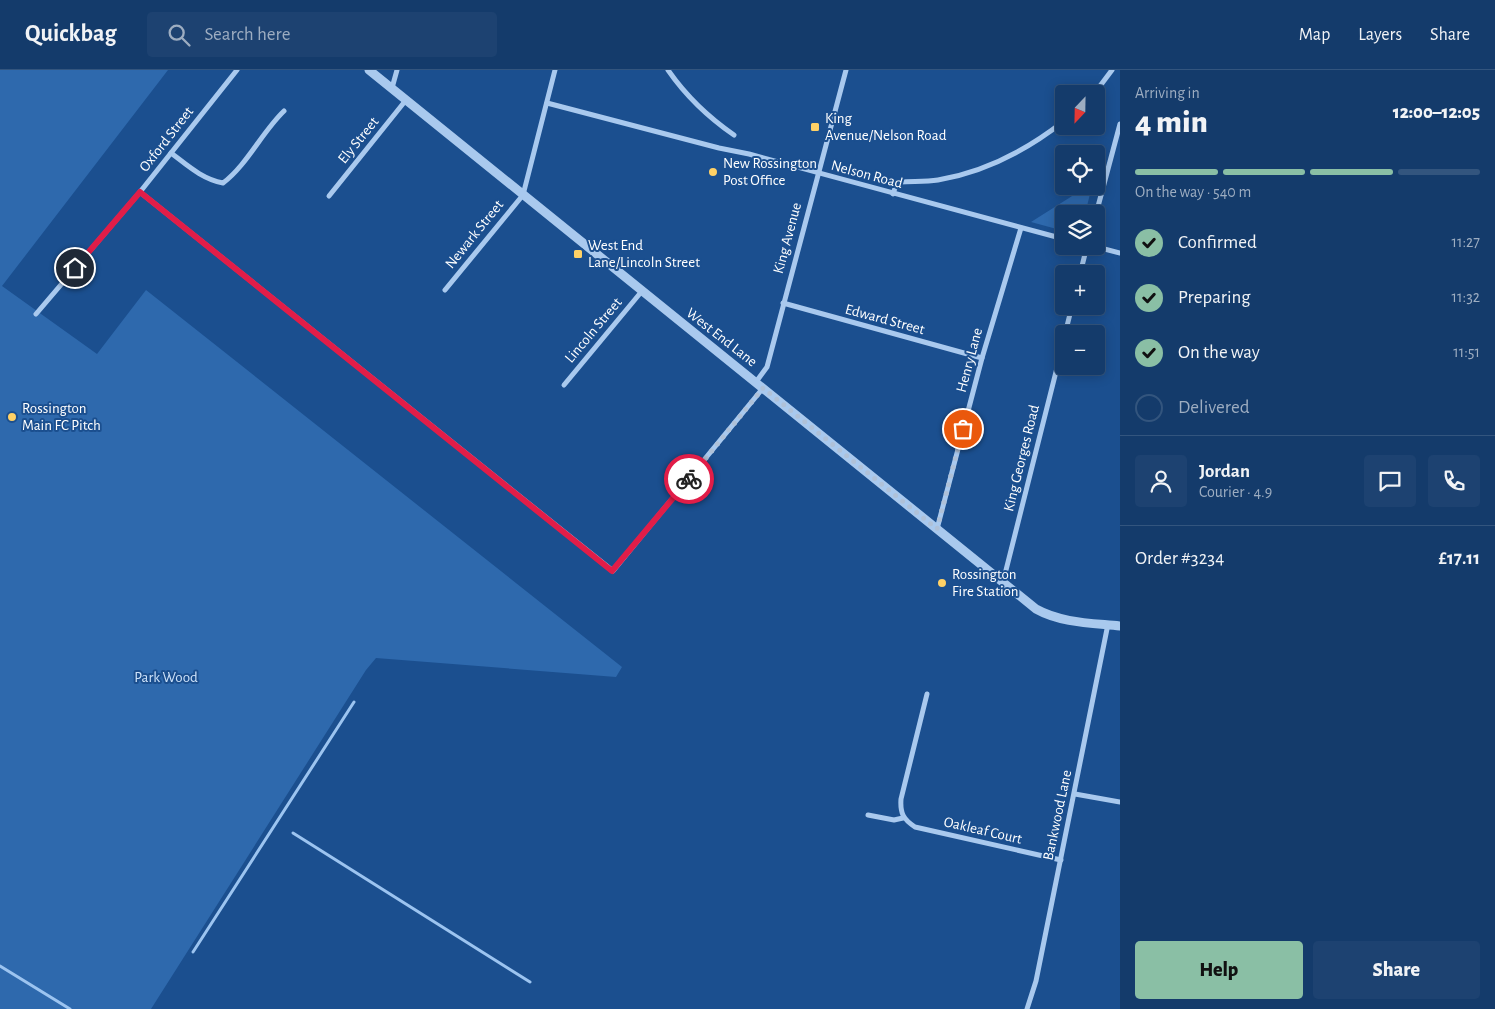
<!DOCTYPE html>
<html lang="en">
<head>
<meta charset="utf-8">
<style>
	body { margin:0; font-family:"Alegreya Sans",sans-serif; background:#1d4271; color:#f1f3f6; height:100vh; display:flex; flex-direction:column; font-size:19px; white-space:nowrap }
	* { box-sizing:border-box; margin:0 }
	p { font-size:16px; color:#9dadc1 }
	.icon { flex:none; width:28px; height:28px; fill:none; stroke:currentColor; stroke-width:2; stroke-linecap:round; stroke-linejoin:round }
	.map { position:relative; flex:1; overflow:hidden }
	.sheet { display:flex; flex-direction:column; background:#143b6b; width:375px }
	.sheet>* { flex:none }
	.needle { width:32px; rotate:202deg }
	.tools { position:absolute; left:1055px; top:15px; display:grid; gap:10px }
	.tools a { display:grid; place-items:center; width:50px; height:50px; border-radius:5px; background:#143b6b; box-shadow:0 2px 12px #0003,0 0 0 1px #33557e; font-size:25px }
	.pin { position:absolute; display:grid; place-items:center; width:42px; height:42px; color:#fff; margin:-21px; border:2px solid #fff; border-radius:50%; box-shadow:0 1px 5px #0007 }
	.courier { position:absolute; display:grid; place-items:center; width:50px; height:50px; margin:-25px; border:4px solid #e11d48; border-radius:50%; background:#fff; color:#222; box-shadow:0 1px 6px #0007 }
	.headline em { font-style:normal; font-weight:800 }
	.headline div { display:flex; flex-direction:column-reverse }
	.headline { display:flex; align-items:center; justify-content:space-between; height:85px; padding:0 15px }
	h1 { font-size:32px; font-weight:800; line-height:38px }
	.bar { display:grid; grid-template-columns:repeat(4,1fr); gap:8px 5px; align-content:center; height:60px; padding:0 15px }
	.bar i { height:6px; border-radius:4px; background:#33557e }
	.bar .on { background:#8abfa5 }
	.bar p { grid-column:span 4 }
	.line { display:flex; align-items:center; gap:12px; padding:0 15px; border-top:1px solid #33557e }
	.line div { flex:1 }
	.round { display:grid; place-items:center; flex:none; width:52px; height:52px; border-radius:5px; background:#1d4271 }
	ol { padding:0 15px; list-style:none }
	li { display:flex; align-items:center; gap:15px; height:55px }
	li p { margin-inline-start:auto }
	li .icon { padding:5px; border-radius:50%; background:#8abfa5; color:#111; stroke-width:4 }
	li:last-child { color:#9dadc1 }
	li i { width:28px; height:28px; border:2px solid #33557e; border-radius:50% }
	.action { display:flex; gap:10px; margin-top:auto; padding:10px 15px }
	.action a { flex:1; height:58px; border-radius:5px; background:#8abfa5; color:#111; font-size:20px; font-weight:800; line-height:58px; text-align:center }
	.action a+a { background:#1d4271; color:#f1f3f6 }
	header { display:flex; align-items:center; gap:30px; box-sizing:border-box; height:70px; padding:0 25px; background:#143b6b; border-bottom:1px solid #33557e }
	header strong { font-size:24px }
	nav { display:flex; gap:28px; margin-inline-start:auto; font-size:18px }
	.search { width:350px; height:45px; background:#1d4271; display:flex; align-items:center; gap:12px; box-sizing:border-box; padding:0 18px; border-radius:5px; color:#9dadc1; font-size:19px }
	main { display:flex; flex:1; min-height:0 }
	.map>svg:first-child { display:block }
	.green { fill:#2e69ad }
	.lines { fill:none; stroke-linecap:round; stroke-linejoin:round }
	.stream { stroke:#9cc4f0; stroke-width:3 }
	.minor { stroke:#a9c9ee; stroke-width:5 }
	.tertiary { stroke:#a9c9ee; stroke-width:9 }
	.done { stroke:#afc1d8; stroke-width:5; stroke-dasharray:0 9 }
	.route { stroke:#e11d48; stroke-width:6 }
	.poi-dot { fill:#ffd166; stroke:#1b4f8f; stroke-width:2 }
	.labels { text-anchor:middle; stroke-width:4; stroke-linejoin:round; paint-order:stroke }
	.poi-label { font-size:15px; fill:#fff; stroke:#1b4f8f; text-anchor:start }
	.street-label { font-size:15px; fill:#fff; stroke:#1b4f8f }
	.park-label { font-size:15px; fill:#cfe3fa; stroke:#1b4f8f }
</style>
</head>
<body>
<header>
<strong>Quickbag</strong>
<div class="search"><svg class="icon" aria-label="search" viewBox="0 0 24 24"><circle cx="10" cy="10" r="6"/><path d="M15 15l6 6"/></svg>Search here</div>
<nav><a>Map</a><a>Layers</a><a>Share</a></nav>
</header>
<main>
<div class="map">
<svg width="1120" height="939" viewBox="0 0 1120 939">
	<rect width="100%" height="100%" fill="#1b4f8f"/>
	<g class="green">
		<path d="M0,0H168L2,216L97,284L146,220L622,597L616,607L376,588L366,600L151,939H0Z"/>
		<path d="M1088,116L1091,120L1085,144H1064V161L1031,152Z"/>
	</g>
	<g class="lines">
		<g class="stream">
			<path d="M293,763L530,912"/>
			<path d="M193,882L354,632"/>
			<path d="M0,896L70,939"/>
		</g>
		<g class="minor">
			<path d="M668,0C686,26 708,47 734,65"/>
			<path d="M392,18L397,0"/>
			<path d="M1094,24L1112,0"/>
			<path d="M547,33L719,78L749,84L1064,169"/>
			<path d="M171,83C187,95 202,109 223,113C247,95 262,62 284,41"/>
			<path d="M140,122L613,501L763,318"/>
			<path d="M893,124L896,115L900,112C912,111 925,112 938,110C985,102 1027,80 1064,51"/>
			<path d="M329,126L406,30"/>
			<path d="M1096,144L1120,54"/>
			<path d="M1093,176L1120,183"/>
			<path d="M1080,204L1087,176"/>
			<path d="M445,220L523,125L555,0"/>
			<path d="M783,233L982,288"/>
			<path d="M36,244L140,122L237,0"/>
			<path d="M1065,264L1072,236"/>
			<path d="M756,312L767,297L846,0"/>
			<path d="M564,315L642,221"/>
			<path d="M937,459L982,288L1021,158"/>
			<path d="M1003,512L1064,270"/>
			<path d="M927,624L901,729C900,743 903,749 915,757L1061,790"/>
			<path d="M1075,724L1120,732"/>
			<path d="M868,745L894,750L903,748"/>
			<path d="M1027,939L1036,911L1108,554"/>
		</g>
		<path class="tertiary" d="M369,0L1036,539C1061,553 1092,553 1120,556"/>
	</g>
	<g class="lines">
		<path class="done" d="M689,409L763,318L937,459L963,359"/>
		<path class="route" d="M75,198L140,122L612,501L689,409"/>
	</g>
	<g class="poi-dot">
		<rect x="810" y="52" width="10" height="10" rx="2.5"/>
		<circle cx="713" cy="102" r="5"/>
		<rect x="573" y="179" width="10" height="10" rx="2.5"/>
		<circle cx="12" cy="347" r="5"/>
		<circle cx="942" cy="513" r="5"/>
	</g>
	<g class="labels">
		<g class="poi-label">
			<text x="825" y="53">King<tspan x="825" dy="17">Avenue/Nelson Road</tspan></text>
			<text x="723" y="98">New Rossington<tspan x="723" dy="17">Post Office</tspan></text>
			<text x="588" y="180">West End<tspan x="588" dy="17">Lane/Lincoln Street</tspan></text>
			<text x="22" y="343">Rossington<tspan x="22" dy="17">Main FC Pitch</tspan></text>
			<text x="952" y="509">Rossington<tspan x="952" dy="17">Fire Station</tspan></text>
		</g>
		<g class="street-label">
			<text transform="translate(166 69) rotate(-52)" y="5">Oxford Street</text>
			<text transform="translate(358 70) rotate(-51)" y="5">Ely Street</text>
			<text transform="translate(867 104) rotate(15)" y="5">Nelson Road</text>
			<text transform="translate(474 164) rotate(-51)" y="5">Newark Street</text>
			<text transform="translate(787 168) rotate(-75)" y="5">King Avenue</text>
			<text transform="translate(885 249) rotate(15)" y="5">Edward Street</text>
			<text transform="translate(593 260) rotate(-50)" y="5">Lincoln Street</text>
			<text transform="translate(722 267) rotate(38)" y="5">West End Lane</text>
			<text transform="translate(969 290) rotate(-75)" y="5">Henry Lane</text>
			<text transform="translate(1021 388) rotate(-76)" y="5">King Georges Road</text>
			<text transform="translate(1057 745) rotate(-78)" y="5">Bankwood Lane</text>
			<text transform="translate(983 760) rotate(13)" y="5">Oakleaf Court</text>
		</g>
		<g class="park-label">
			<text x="166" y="612">Park Wood</text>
		</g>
	</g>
</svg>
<div class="tools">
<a><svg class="needle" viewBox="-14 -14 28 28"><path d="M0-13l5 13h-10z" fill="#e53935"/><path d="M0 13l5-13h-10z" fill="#9dadc1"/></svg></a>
<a><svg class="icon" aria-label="locate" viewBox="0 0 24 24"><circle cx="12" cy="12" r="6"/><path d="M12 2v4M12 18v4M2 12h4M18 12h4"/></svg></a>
<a><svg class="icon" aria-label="layers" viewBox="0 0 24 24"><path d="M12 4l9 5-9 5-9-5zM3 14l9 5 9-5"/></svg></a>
<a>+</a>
<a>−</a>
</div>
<div class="pin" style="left:963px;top:359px;background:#ea580c"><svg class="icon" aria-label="bag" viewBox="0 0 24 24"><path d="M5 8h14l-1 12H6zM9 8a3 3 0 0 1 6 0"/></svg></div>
<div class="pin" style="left:75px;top:198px;background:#1f2937"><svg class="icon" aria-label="home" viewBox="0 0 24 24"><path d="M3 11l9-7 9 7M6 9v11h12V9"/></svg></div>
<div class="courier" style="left:689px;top:409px"><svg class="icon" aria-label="bike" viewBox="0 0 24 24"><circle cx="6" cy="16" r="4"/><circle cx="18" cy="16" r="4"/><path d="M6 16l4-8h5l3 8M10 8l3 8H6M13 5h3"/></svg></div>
</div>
<section class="sheet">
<div class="headline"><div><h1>4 min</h1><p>Arriving in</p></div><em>12:00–12:05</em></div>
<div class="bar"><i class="on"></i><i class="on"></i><i class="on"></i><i></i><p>On the way · 540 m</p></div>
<ol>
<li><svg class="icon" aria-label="check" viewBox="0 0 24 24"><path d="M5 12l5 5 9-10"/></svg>Confirmed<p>11:27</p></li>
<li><svg class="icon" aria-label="check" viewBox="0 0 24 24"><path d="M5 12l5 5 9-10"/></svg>Preparing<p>11:32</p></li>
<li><svg class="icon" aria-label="check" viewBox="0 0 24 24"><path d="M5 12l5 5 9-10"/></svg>On the way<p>11:51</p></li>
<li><i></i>Delivered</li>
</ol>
<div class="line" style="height:90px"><a class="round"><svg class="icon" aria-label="person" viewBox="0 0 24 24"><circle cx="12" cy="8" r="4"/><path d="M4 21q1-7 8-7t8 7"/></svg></a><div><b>Jordan</b><p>Courier · 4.9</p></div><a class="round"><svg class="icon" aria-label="chat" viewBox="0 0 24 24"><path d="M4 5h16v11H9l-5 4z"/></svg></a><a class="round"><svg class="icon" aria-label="phone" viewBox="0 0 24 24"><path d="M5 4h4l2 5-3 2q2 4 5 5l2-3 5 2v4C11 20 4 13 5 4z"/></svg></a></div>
<div class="line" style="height:65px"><div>Order #3234</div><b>£17.11</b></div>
<div class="action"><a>Help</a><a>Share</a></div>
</section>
</main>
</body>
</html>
